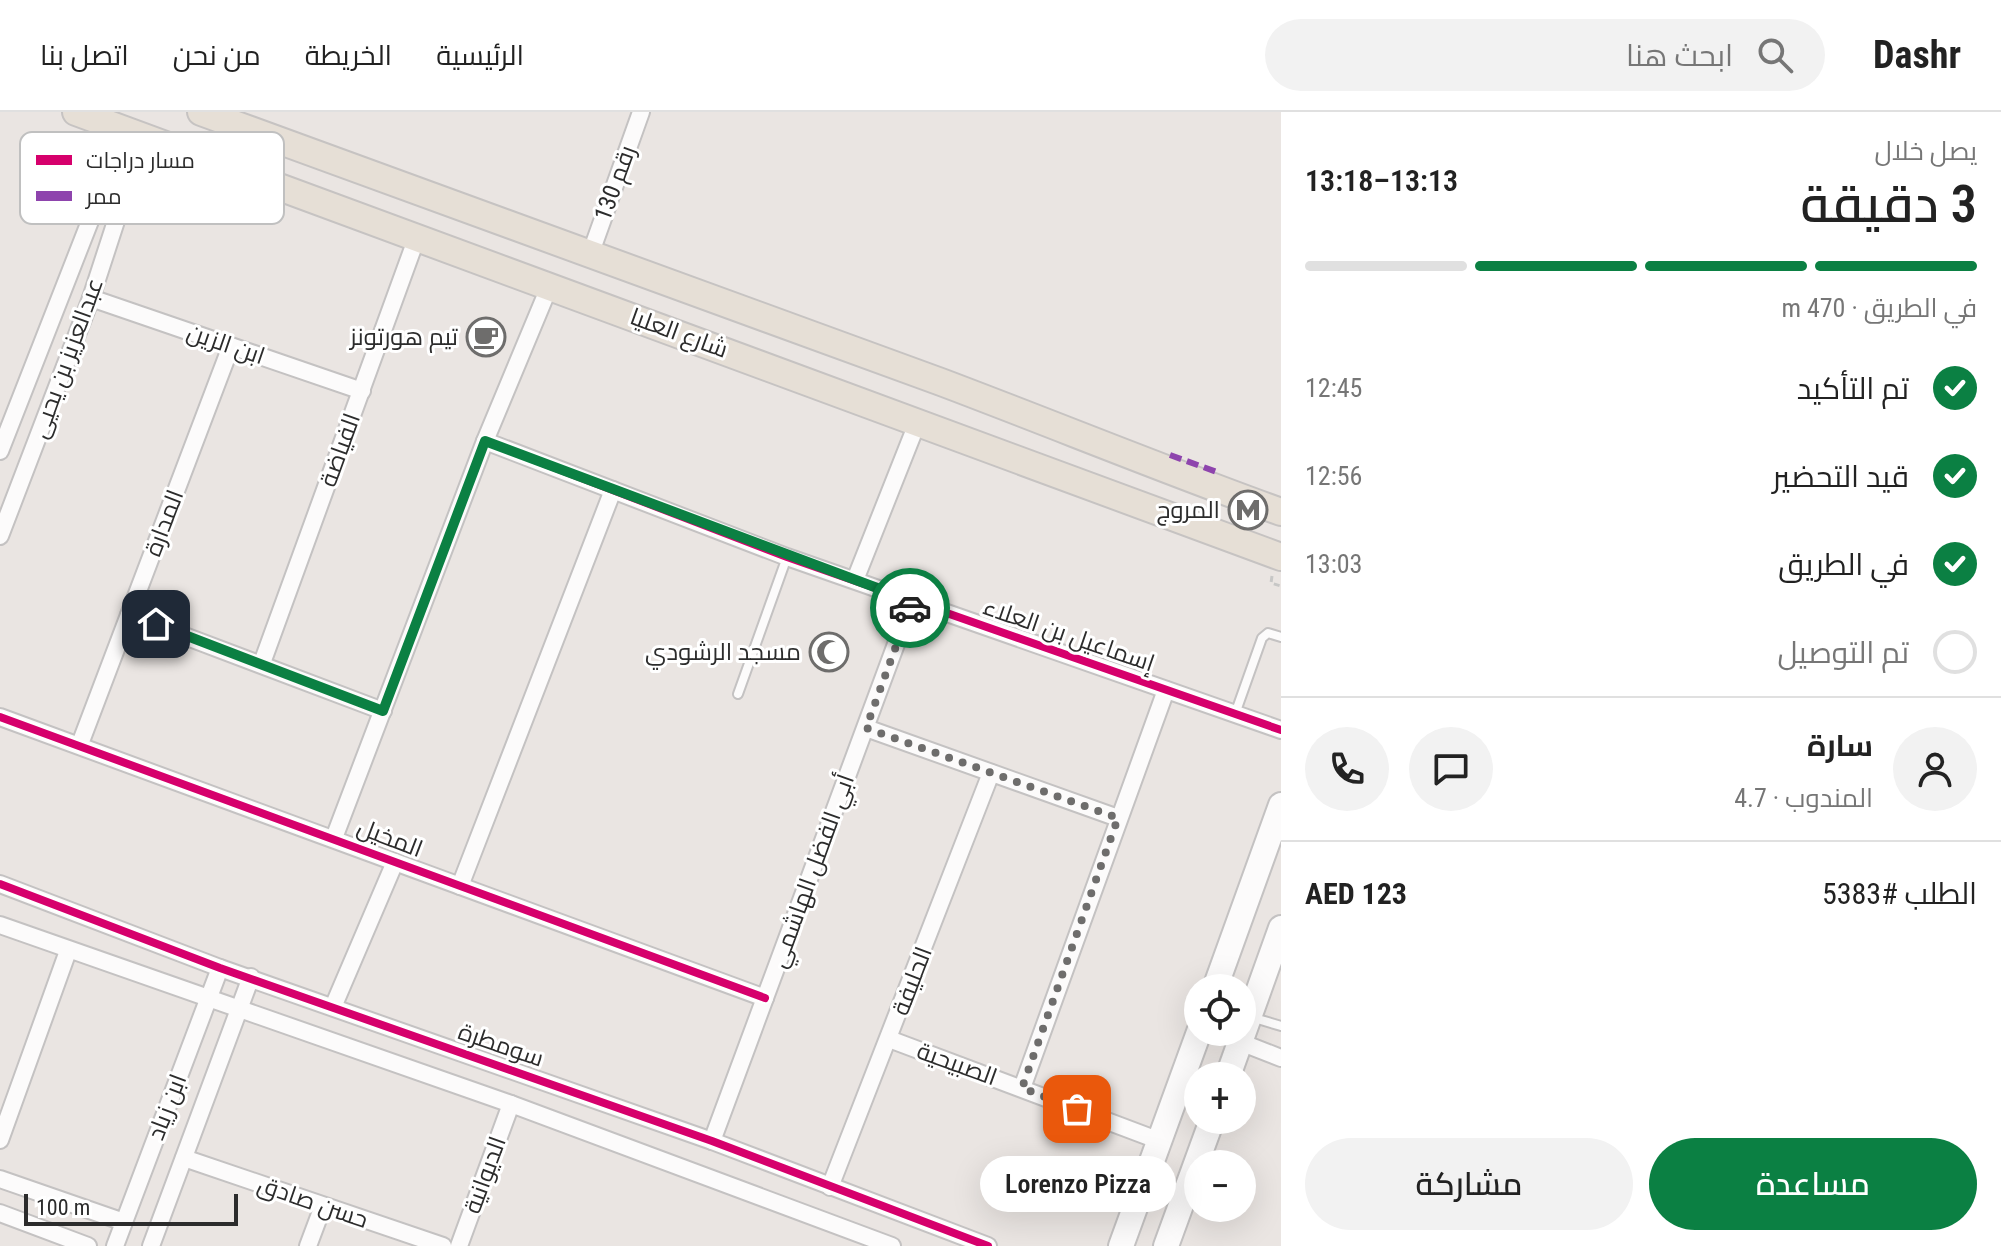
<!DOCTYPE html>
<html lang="ar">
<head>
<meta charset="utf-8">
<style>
	body { margin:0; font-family:"Roboto Condensed",Cairo,sans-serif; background:#f2f2f2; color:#222; direction:rtl; height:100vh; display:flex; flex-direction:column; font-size:30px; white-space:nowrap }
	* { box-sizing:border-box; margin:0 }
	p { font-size:26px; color:#767676 }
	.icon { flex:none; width:44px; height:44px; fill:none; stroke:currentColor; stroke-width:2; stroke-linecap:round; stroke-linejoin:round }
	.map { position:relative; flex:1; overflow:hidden; direction:ltr }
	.drawer { display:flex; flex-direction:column; background:#fff; width:720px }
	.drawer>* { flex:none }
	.tools { position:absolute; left:1184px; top:862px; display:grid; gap:16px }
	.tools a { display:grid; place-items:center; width:72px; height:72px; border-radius:50%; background:#fff; box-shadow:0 8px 32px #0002; font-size:40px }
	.scale { position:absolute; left:24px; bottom:20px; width:214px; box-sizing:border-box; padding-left:8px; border:4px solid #2c2c2c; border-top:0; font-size:22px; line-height:28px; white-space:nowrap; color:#2c2c2c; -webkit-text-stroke:6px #fff; paint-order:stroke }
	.pin { position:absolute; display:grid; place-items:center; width:68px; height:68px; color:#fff; margin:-34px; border-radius:16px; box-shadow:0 4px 12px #0006 }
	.courier { position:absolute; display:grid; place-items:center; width:80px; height:80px; margin:-40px; border:6px solid #0b8043; border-radius:50%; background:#fff; color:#222; box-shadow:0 2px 10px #0007 }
	.bubble { position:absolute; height:56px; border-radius:28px; background:#fff; box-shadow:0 8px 32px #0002; font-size:26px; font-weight:600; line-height:56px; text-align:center; direction:rtl }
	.overview em { font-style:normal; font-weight:600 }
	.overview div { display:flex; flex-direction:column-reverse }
	.overview { display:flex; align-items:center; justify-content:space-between; height:136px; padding:0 24px }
	h1 { font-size:52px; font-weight:600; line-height:60px }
	.bar { display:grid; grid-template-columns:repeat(4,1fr); gap:12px 8px; align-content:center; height:96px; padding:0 24px }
	.bar i { height:10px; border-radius:6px; background:#e0e0e0 }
	.bar .selected { background:#0b8043 }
	.bar p { grid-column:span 4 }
	.line { display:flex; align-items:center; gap:20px; padding:0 24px; border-top:2px solid #e0e0e0 }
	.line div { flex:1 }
	.round { display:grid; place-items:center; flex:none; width:84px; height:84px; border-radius:42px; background:#f2f2f2 }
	ol { padding:0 24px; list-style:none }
	li { display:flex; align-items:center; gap:24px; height:88px }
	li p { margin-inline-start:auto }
	li .icon { padding:8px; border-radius:50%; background:#0b8043; color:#fff; stroke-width:4 }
	li:last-child { color:#767676 }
	li i { width:44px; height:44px; border:4px solid #e0e0e0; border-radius:50% }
	.button { display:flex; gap:16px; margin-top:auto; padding:16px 24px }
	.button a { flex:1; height:92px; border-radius:48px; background:#0b8043; color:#fff; font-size:32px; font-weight:600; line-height:92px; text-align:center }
	.button a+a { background:#f2f2f2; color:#222 }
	header { display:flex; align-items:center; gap:48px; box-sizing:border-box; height:112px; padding:0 40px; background:#fff; border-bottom:2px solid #e0e0e0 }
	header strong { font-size:38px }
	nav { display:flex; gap:44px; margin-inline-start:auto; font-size:28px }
	.search { width:560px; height:72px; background:#f2f2f2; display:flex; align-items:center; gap:20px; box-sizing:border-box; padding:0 28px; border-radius:44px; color:#767676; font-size:30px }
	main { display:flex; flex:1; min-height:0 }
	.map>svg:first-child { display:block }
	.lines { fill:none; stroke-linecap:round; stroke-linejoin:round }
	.lane-casing { stroke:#c4c2c2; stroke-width:12 }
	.street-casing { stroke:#c4c2c2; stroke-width:20 }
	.secondary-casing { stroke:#c4c2c2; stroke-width:28 }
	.primary-casing { stroke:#c6c3c2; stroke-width:30 }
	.path { stroke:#c7c7c6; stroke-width:3; stroke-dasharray:6 4; stroke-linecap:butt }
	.lane { stroke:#fcfbfb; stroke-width:8 }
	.street { stroke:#fcfbfb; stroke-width:16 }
	.secondary { stroke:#fcfbfb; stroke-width:24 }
	.primary { stroke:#e6dfd6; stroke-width:26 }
	.quiet { stroke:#8e44ad; stroke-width:6; stroke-dasharray:12 6; stroke-linecap:butt }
	.cycleway-casing { stroke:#fff; stroke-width:13 }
	.cycleway { stroke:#d6006c; stroke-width:8 }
	.done { stroke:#6e6d6c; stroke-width:8; stroke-dasharray:0 14.4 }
	.route { stroke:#0b8043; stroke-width:10 }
	.labels { text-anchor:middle; stroke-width:6; stroke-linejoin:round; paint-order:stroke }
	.street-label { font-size:24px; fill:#2c2c2c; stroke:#fff }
	.poi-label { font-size:24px; fill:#2c2c2c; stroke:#fff; text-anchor:end }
	.key { fill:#fff; stroke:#c0c0c0; stroke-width:2 }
	.key-label { font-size:22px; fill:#2c2c2c }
</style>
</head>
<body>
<header>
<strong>Dashr</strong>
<div class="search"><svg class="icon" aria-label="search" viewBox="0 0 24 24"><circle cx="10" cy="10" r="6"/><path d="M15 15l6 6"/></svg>ابحث هنا</div>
<nav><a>الرئيسية</a><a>الخريطة</a><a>من نحن</a><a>اتصل بنا</a></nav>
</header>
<main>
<section class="drawer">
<div class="overview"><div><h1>3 دقيقة</h1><p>يصل خلال</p></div><em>13:13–13:18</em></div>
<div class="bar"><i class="selected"></i><i class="selected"></i><i class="selected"></i><i></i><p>في الطريق · 470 m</p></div>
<ol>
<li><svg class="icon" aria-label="check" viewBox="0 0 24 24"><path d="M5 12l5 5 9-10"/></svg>تم التأكيد<p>12:45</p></li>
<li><svg class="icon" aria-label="check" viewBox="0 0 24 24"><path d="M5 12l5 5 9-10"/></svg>قيد التحضير<p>12:56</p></li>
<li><svg class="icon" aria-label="check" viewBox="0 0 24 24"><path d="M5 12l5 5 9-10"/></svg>في الطريق<p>13:03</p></li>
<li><i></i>تم التوصيل</li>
</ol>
<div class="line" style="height:144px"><a class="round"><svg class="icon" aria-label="person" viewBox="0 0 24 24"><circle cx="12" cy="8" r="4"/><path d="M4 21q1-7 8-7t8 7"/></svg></a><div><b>سارة</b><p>المندوب · 4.7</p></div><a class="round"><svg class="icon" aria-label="chat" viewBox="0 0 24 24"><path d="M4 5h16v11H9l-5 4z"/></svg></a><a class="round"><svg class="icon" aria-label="phone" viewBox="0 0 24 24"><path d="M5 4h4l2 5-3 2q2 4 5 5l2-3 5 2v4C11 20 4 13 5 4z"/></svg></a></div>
<div class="line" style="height:104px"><div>الطلب #5383</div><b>AED 123</b></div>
<div class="button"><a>مساعدة</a><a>مشاركة</a></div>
</section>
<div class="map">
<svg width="1281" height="1134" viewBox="0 0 1281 1134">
	<rect width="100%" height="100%" fill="#eae5e2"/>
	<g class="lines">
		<g class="lane-casing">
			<g id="lane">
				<path d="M738,582L787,445"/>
				<path d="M1235,602L1262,526L1268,521L1281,525"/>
				<path d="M1251,905L1281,914"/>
			</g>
		</g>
		<g class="street-casing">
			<g id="street">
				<path d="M590,143L641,0"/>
				<path d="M91,186L362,279"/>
				<path d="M485,329L787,445L1281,618"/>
				<path d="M0,339L110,58L117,15"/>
				<path d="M0,424L91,186L130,66L150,27"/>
				<path d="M855,468L918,309"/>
				<path d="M129,503L383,599"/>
				<path d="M262,551L417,125"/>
				<path d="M0,605L765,886"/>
				<path d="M866,616L1118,706"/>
				<path d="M80,632L231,234"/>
				<path d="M334,726L485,329L550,173"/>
				<path d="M0,772L220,856L712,1029L988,1134"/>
				<path d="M460,774L613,378"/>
				<path d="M0,813L511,992L892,1134"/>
				<path d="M333,895L395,750"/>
				<path d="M889,927L1160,1029"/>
				<path d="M1240,930L1281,946"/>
				<path d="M1022,976L1166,578"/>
				<path d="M0,1028L68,839"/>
				<path d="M712,1029L912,489"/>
				<path d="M184,1046L443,1134"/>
				<path d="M0,1067L124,1110"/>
				<path d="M830,1075L991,661"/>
				<path d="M0,1101L88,1134"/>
				<path d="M115,1134L220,856"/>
				<path d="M151,1134L251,865"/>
				<path d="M308,1134L323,1094"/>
				<path d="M459,1134L511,992"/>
			</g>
		</g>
		<g class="secondary-casing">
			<g id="secondary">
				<path d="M1215,876L1281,693"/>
				<path d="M1228,964L1281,816"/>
				<path d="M1121,1134L1199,920"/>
				<path d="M1166,1134L1212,1008"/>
			</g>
		</g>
		<g class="primary-casing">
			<g id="primary">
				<path d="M76,0L1281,445"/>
				<path d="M201,0C448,90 695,179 941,270C1055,313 1167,359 1281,400"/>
			</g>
		</g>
		<path class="path" d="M1272,464L1271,471L1281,474"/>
		<use href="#lane" class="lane"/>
		<use href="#street" class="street"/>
		<use href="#secondary" class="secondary"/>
		<use href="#primary" class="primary"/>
		<path class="quiet" d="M1170,343L1217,360"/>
		<g class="cycleway-casing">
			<g id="cycleway">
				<path d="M485,329L787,445L1281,618"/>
				<path d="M0,605L765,886"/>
				<path d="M0,772L220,856L712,1029L988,1134"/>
			</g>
		</g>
		<use href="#cycleway" class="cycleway"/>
	</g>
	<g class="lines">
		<path class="done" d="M910,496L866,616L1118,706L1022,976L1077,997"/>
		<path class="route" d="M156,512L383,599L485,329L912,489L910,496"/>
	</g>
	<defs>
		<g id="cafe-ring" transform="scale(2)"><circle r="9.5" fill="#fff" stroke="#6e6d6c" stroke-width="1.5"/><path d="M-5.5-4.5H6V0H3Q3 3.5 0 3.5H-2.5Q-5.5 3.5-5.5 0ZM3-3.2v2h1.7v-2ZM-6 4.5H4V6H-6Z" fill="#6e6d6c"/></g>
		<g id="metro-ring" transform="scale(2)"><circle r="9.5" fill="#fff" stroke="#6e6d6c" stroke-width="1.5"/><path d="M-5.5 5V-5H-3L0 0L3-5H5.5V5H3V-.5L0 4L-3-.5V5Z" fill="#6e6d6c"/></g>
		<g id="mosque-ring" transform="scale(2)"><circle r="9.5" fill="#fff" stroke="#6e6d6c" stroke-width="1.5"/><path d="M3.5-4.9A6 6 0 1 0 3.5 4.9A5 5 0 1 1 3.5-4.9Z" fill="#6e6d6c"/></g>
	</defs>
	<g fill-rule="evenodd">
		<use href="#cafe-ring" x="486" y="225"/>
		<use href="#metro-ring" x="1248" y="398"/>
		<use href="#mosque-ring" x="829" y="540"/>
	</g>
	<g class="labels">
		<g class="street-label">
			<text transform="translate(615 71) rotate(-70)" y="8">رقم 130</text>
			<text transform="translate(679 221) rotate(20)" y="8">شارع العليا</text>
			<text transform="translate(226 232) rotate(19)" y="8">ابن الزين</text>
			<text transform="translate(67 246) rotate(-70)" y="8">عبدالعزيز بن يحيى</text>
			<text transform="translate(340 338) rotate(-70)" y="8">الفياضة</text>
			<text transform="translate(164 411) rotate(-69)" y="8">المدارة</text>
			<text transform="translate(1069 523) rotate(19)" y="8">إسماعيل بن العلاء</text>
			<text transform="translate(390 726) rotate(21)" y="8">المخيل</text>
			<text transform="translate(812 759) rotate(-70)" y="8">أبي الفضل الهاشمي</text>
			<text transform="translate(912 869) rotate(-69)" y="8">الحليفة</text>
			<text transform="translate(501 933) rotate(19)" y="8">سومطرة</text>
			<text transform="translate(957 952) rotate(20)" y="8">الصبيحية</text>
			<text transform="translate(167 995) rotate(-69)" y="8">ابن زياد</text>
			<text transform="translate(485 1063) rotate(-70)" y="8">الديوانية</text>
			<text transform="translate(313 1090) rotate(19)" y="8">حسن صادق</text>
		</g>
		<g class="poi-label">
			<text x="458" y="233">تيم هورتونز</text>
			<text x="1220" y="406">المروج</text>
			<text x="801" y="548">مسجد الرشودي</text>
		</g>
	</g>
	<rect x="20" y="20" width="264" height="92" rx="12" class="key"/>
	<rect x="36" y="43" width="36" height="10" fill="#d6006c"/>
	<rect x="36" y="79" width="36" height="10" fill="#8e44ad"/>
	<g class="key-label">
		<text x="86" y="56">مسار دراجات</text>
		<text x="86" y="92">ممر</text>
	</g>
</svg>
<div class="tools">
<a><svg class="icon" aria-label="locate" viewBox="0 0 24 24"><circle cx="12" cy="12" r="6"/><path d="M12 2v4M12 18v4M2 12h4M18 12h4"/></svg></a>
<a>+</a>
<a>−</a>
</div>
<div class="scale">100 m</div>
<div class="pin" style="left:1077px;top:997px;background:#ea580c"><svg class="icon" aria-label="bag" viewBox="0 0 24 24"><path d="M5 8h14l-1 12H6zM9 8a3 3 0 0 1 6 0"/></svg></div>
<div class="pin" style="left:156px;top:512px;background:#1f2937"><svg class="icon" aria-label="home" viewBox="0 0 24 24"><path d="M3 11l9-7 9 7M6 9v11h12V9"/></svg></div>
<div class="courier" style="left:910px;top:496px"><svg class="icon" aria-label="car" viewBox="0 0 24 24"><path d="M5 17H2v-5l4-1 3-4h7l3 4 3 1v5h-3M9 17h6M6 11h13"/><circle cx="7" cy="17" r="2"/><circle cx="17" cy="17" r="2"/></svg></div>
<div class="bubble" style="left:980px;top:1044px;width:196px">Lorenzo Pizza</div>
</div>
</main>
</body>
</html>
